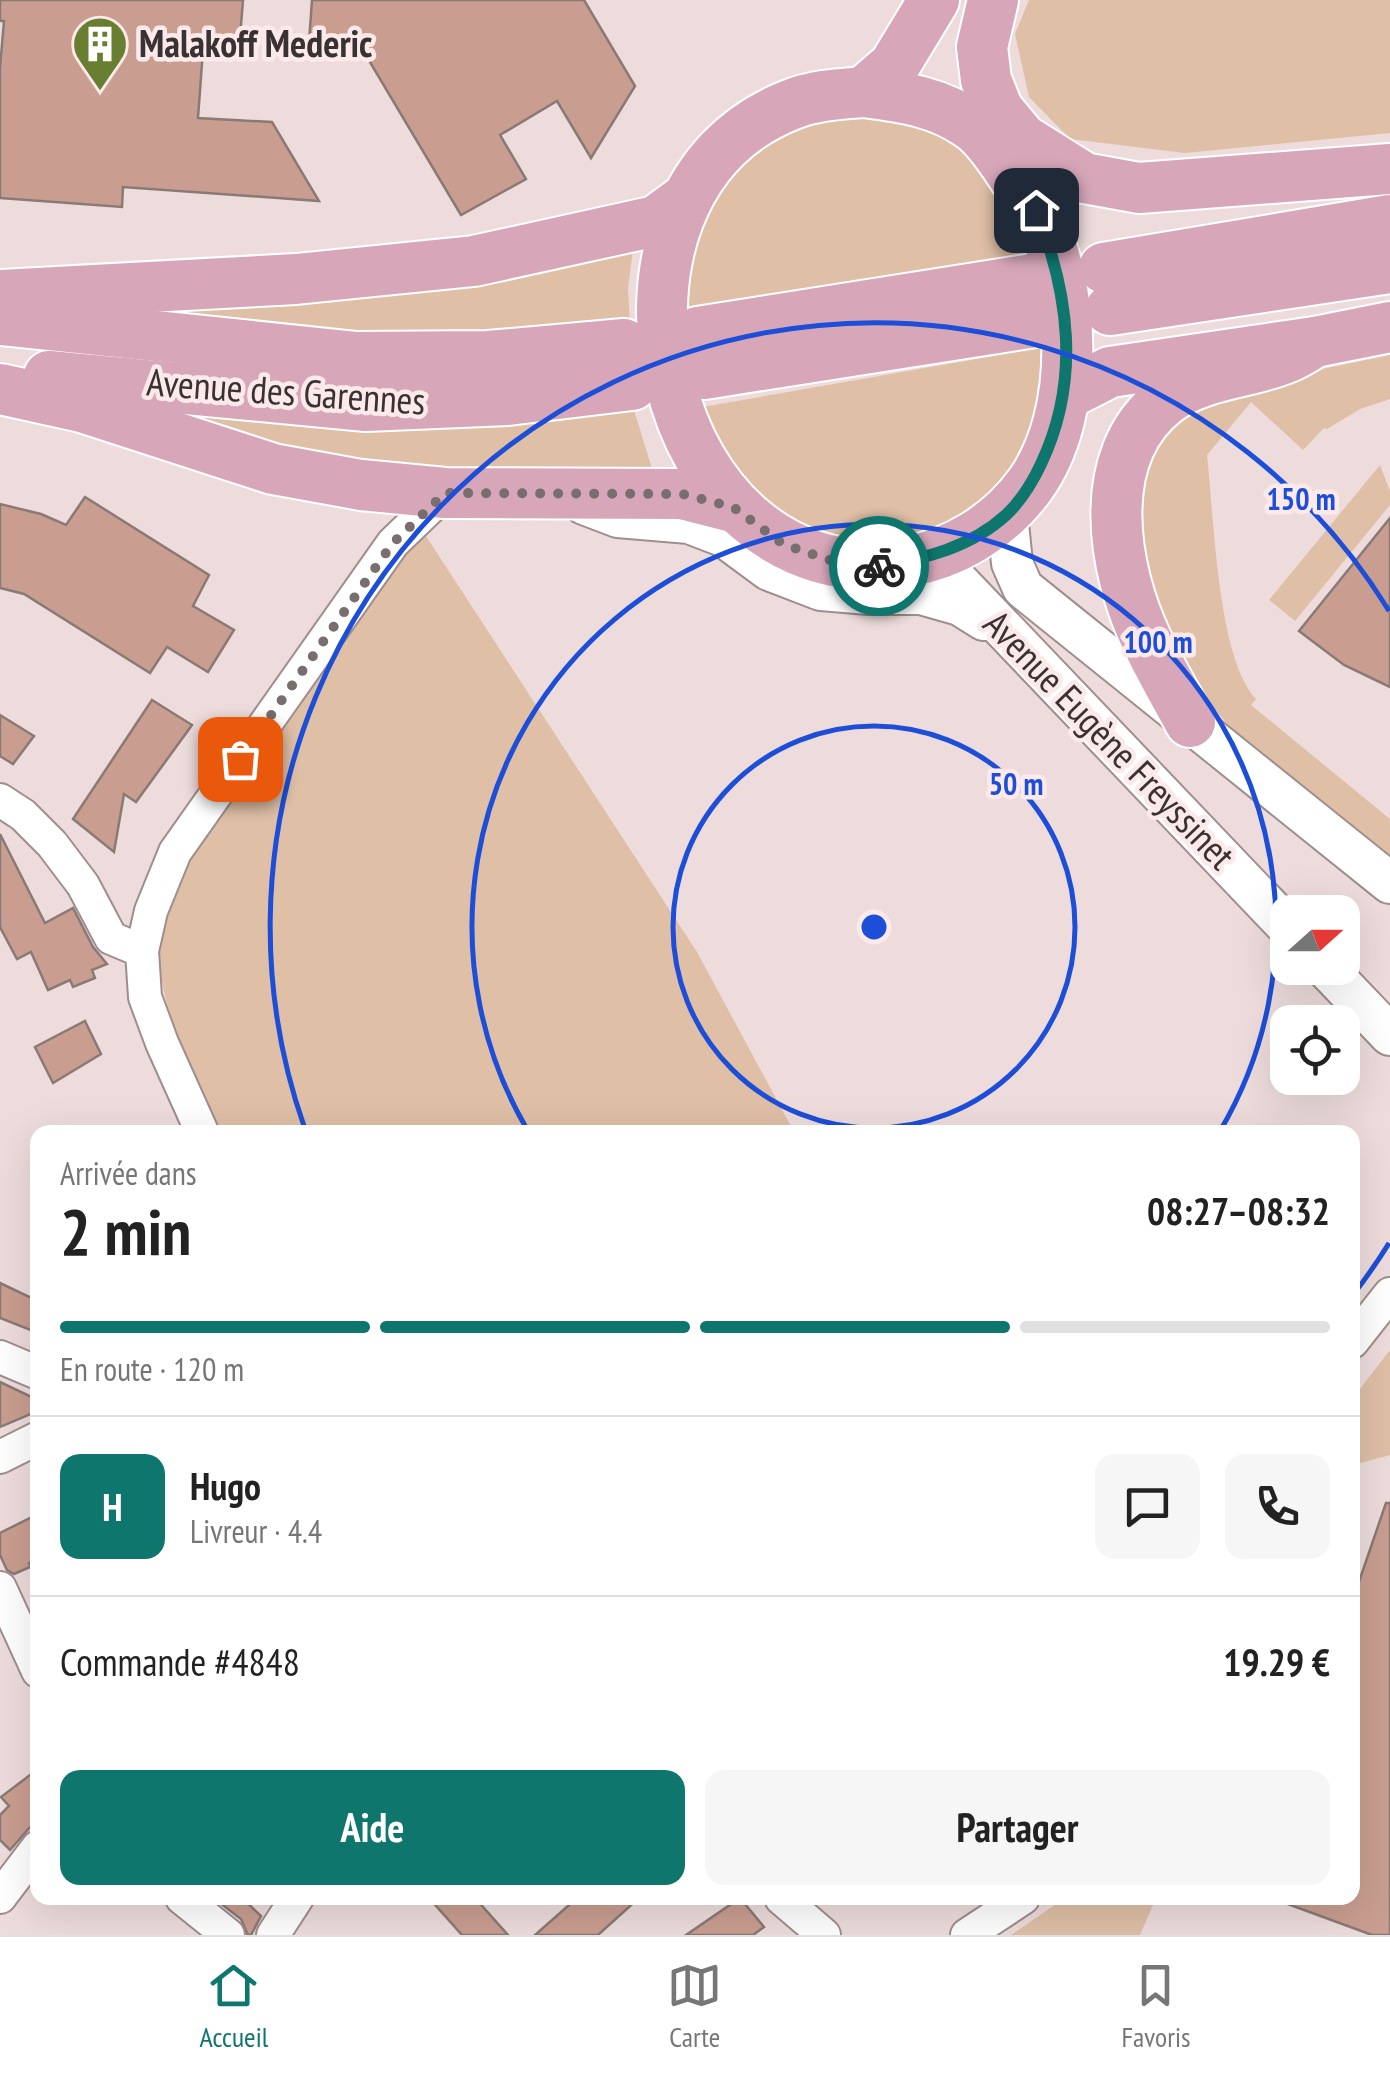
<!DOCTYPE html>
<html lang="fr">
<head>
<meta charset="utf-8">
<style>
	body { margin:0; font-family:"PT Sans Narrow",sans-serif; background:#f6f6f6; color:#222; height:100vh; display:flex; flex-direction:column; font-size:38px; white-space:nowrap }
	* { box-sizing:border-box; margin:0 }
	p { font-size:32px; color:#767676 }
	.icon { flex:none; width:55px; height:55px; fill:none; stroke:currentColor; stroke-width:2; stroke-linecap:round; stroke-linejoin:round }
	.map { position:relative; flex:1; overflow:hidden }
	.side { position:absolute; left:30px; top:1125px; width:1330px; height:780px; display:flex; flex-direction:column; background:#fff; border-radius:20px; box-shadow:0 10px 40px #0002 }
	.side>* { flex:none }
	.needle { width:65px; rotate:69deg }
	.controls { position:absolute; left:1270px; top:895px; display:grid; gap:20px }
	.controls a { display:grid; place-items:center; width:90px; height:90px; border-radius:20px; background:#fff; box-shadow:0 10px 40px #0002; font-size:50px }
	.pin { position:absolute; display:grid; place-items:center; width:85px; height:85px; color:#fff; margin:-42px; border-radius:20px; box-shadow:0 5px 15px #0006 }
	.courier { position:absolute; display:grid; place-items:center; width:100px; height:100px; margin:-50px; border:8px solid #0f766e; border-radius:50%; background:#fff; color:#222; box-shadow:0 2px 12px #0007 }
	.summary em { font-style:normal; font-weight:800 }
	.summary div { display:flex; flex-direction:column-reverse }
	.summary { display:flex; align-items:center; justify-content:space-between; height:170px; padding:0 30px }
	h1 { font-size:65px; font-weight:800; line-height:75px }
	.bar { display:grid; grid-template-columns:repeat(4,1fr); gap:15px 10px; align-content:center; height:120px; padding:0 30px }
	.bar i { height:12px; border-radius:8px; background:#e0e0e0 }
	.bar .current { background:#0f766e }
	.bar p { grid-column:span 4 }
	.line { display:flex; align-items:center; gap:25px; padding:0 30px; border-top:2px solid #e0e0e0 }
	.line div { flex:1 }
	.round { display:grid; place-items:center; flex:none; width:105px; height:105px; border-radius:20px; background:#f6f6f6 }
	.button { display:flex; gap:20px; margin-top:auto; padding:20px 30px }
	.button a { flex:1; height:115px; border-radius:20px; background:#0f766e; color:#fff; font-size:40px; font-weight:800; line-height:115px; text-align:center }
	.button a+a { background:#f6f6f6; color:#222 }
	.dock { display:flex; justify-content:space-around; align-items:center; height:140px; border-top:2px solid #e0e0e0; background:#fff; font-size:28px; color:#767676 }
	.dock a { display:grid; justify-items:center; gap:5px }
	.dock .current { color:#0f766e }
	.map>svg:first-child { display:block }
	.green { fill:#dfbfa6 }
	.building { fill:#c99e90; stroke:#8a7a75; stroke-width:2.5 }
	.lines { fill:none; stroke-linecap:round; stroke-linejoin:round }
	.minor-casing { stroke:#9f8e8e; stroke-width:36 }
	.tertiary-casing { stroke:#9f8e8e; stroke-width:44 }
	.primary-casing { stroke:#fff; stroke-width:54 }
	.minor { stroke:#fff; stroke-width:32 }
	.tertiary { stroke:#fff; stroke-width:40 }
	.primary { stroke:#d7a7b9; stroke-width:50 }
	.done { stroke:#786e6e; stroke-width:10; stroke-dasharray:0 18 }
	.route { stroke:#0f766e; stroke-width:12 }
	.ring { fill:none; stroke:#1d4ed8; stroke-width:5 }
	.labels { text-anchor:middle; stroke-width:9; stroke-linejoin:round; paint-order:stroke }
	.poi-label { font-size:38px; font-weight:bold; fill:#393232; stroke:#fce9e9; text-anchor:start }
	.street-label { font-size:38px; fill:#393232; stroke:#fce9e9 }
	.centre { fill:#1d4ed8; stroke:#fce9e9; stroke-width:5 }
	.ring-label { font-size:30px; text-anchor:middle; font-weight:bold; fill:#1d4ed8; stroke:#fce9e9; stroke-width:9; stroke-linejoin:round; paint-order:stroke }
</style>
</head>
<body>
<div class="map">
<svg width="1390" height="1935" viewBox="0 0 1390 1935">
	<rect width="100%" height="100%" fill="#eedcdc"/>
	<g class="green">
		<path d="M1029,0H1390V133L1185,153L1070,139L1029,97L1015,34Z"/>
		<path d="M853,110C879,116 914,118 937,131C987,158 1010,210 1035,258L681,312L705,200L769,135Z"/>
		<path d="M633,249L628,288L630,323L375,343L64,309Z"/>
		<path d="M1045,347V400L1010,480L946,528L903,542L826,539L761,504L697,408Z"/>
		<path d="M1390,355V399L1360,409L1327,429L1324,428L1303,450L1251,402L1207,455C1214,516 1217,657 1256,699L1251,705L1390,819V857L1231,729L1191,678L1145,595L1137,452L1211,392Z"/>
		<path d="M104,398L633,407L654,475L336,467Z"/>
		<path d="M1380,465L1390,491V505L1295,621L1269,600Z"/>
		<path d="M422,530L697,952L794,1132H220C192,1068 148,992 161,919C164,899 174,879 181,860Z"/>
		<path d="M1390,1350V1455L1360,1463L1353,1468V1398Z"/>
		<path d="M1065,1898H1156L1140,1935H1011Z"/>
	</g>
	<g class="building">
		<path d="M0,0H243L240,38L204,36L198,118L272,122L319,201L123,187L122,207L0,198V68L4,21H0Z"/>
		<path d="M312,0H584L635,86L591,158L557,101L500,135L526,179L461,215L361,47L309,42Z"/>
		<path d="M85,497L209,575L193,606L234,630L208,672L167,647L150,673L24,594L0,588V504L41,514L66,525Z"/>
		<path d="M1390,518V687L1344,665L1299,631Z"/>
		<path d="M152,700L192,725L136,802L124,794L114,852L73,819Z"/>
		<path d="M0,715L34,736L13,764L0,756Z"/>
		<path d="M0,834L45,923L73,908L93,947L107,964L92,970L95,978L73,987L70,980L48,990L31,952L17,959L0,927Z"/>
		<path d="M85,1021L101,1054L53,1083L35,1047Z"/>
		<path d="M0,1283L38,1301V1333L0,1318Z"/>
		<path d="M0,1382L38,1400V1411L0,1427Z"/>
		<path d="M1386,1503H1390V1935H1372L1277,1900L1352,1898V1602Z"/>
		<path d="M38,1514V1559L29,1563L30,1567L14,1574L7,1570L0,1555V1533Z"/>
		<path d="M38,1769V1818L10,1850L0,1840V1815L9,1806L1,1797Z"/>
		<path d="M242,1898L261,1916L251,1935H248L241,1919L215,1899Z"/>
		<path d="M429,1898H475L508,1935H462Z"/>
		<path d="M577,1898H639L598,1935H535Z"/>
		<path d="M740,1898L764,1927L753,1935H686Z"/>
	</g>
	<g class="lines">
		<g class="minor-casing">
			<g id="minor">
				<path d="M0,800L23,815L52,844L83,885L111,938L142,951"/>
				<path d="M202,1132L162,1043L145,997L142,951L151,911L175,852L393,543L445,493"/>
				<path d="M1352,1342L1390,1294"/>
				<path d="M0,1357L38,1373"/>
				<path d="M0,1457L38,1438"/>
				<path d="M0,1588L38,1671"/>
				<path d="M0,1897L38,1847"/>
				<path d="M182,1898L228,1935"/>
				<path d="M781,1898L824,1935"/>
				<path d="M273,1935L297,1898"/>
				<path d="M967,1935L1023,1898"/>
			</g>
		</g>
		<g class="tertiary-casing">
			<g id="tertiary">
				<path d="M584,504L618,517L689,523L723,536L769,570L821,590L869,594H921L960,605L984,620"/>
				<path d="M1007,514L1012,563L1023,588L1390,883"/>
				<path d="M924,559L952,575L1288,927"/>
				<path d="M1326,968L1390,1035"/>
			</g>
		</g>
		<g class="primary-casing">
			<g id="primary">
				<path d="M993,0L982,47L986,80L998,110L1022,139L1084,178L1139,188L1390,169"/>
				<path d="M864,92C903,97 939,102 971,125C986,135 1000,156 1010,171C1018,184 1028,196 1035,209C1076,285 1082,413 1030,485C1000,526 955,554 905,562C656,602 566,193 790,105C814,95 839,94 864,92Z"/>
				<path d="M864,92L894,66L934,0"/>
				<path d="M1104,268L1390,220"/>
				<path d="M0,295L296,279L474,261L656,221L686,199"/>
				<path d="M1110,310L1390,268"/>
				<path d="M2,320L357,357L488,356L624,344"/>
				<path d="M698,332L1033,279"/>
				<path d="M704,374L1041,321"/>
				<path d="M49,376L366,406L508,400L632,385"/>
				<path d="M0,389L82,407L273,469L361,485L445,493L682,494L733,507"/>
				<path d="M1065,395L1110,372L1315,342L1390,327"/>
				<path d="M1190,722C1176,696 1160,669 1147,641C1113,570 1093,456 1166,400C1202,373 1249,374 1288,357C1298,353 1306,347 1315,342"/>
			</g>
		</g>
		<use href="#minor" class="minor"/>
		<use href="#tertiary" class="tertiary"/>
		<use href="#primary" class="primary"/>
	</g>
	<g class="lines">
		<path class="done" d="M240,759L393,543L445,493L682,494L733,507L783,544L829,560L879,566"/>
		<path class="route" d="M879,566C925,559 971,547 1006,515C1021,501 1033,481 1041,464C1081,380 1069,293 1036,210"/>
	</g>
	<g class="ring">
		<circle cx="874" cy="927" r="201"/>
		<path d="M528 1131A402 402 0 1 1 1220 1131"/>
		<path d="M1389 1243A604 604 0 0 1 1353 1295M305 1129A604 604 0 0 1 1389 611"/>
	</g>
	<defs>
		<g id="building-pin" transform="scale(2.875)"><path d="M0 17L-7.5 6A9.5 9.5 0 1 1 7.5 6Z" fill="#687e30" stroke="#fce9e9"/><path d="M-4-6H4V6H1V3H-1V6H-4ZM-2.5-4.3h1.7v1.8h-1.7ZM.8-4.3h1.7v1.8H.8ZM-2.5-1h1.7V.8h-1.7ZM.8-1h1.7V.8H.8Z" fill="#fff"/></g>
	</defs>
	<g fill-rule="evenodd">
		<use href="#building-pin" x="100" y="44"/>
	</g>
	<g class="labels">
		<g class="poi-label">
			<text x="139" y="57">Malakoff Mederic</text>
		</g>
		<g class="street-label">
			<text transform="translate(286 392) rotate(4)" y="13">Avenue des Garennes</text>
			<text transform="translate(1109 740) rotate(46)" y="13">Avenue Eugène Freyssinet</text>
		</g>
	</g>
	<circle cx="874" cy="927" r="15" class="centre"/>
	<g class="ring-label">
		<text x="1301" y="510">150 m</text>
		<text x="1158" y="653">100 m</text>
		<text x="1016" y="795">50 m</text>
	</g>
</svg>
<div class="controls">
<a><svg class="needle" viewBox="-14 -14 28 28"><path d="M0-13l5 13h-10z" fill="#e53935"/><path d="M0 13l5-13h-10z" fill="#767676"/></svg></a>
<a><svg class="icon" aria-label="locate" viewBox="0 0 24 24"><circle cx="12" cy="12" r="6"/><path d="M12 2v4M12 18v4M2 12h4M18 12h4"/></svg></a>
</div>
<div class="pin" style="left:240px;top:759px;background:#ea580c"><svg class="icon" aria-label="bag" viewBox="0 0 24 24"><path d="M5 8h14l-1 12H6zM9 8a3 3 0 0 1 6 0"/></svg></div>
<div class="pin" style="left:1036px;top:210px;background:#1f2937"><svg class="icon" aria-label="home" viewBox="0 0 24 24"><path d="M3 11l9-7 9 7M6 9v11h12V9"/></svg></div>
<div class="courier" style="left:879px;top:566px"><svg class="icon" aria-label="bike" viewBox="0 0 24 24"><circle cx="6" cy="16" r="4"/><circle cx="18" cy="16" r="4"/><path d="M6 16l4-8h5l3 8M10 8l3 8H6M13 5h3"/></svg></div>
<section class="side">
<div class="summary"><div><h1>2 min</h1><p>Arrivée dans</p></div><em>08:27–08:32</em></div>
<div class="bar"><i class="current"></i><i class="current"></i><i class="current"></i><i></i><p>En route · 120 m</p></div>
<div class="line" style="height:180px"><b class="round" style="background:#0f766e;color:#fff">H</b><div><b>Hugo</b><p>Livreur · 4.4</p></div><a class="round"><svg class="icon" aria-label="chat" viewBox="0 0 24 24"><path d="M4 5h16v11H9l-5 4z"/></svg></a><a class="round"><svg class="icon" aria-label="phone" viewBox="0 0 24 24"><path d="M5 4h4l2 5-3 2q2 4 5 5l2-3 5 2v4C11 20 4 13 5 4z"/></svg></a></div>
<div class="line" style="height:130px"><div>Commande #4848</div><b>19.29 €</b></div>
<div class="button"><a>Aide</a><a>Partager</a></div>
</section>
</div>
<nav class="dock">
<a class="current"><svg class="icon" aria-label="home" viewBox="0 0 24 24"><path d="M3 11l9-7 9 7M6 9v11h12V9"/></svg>Accueil</a>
<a><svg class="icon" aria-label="map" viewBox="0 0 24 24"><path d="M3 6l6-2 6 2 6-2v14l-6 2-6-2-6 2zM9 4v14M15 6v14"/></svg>Carte</a>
<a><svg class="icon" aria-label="saved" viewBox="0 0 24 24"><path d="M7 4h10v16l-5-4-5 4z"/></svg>Favoris</a>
</nav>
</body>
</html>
